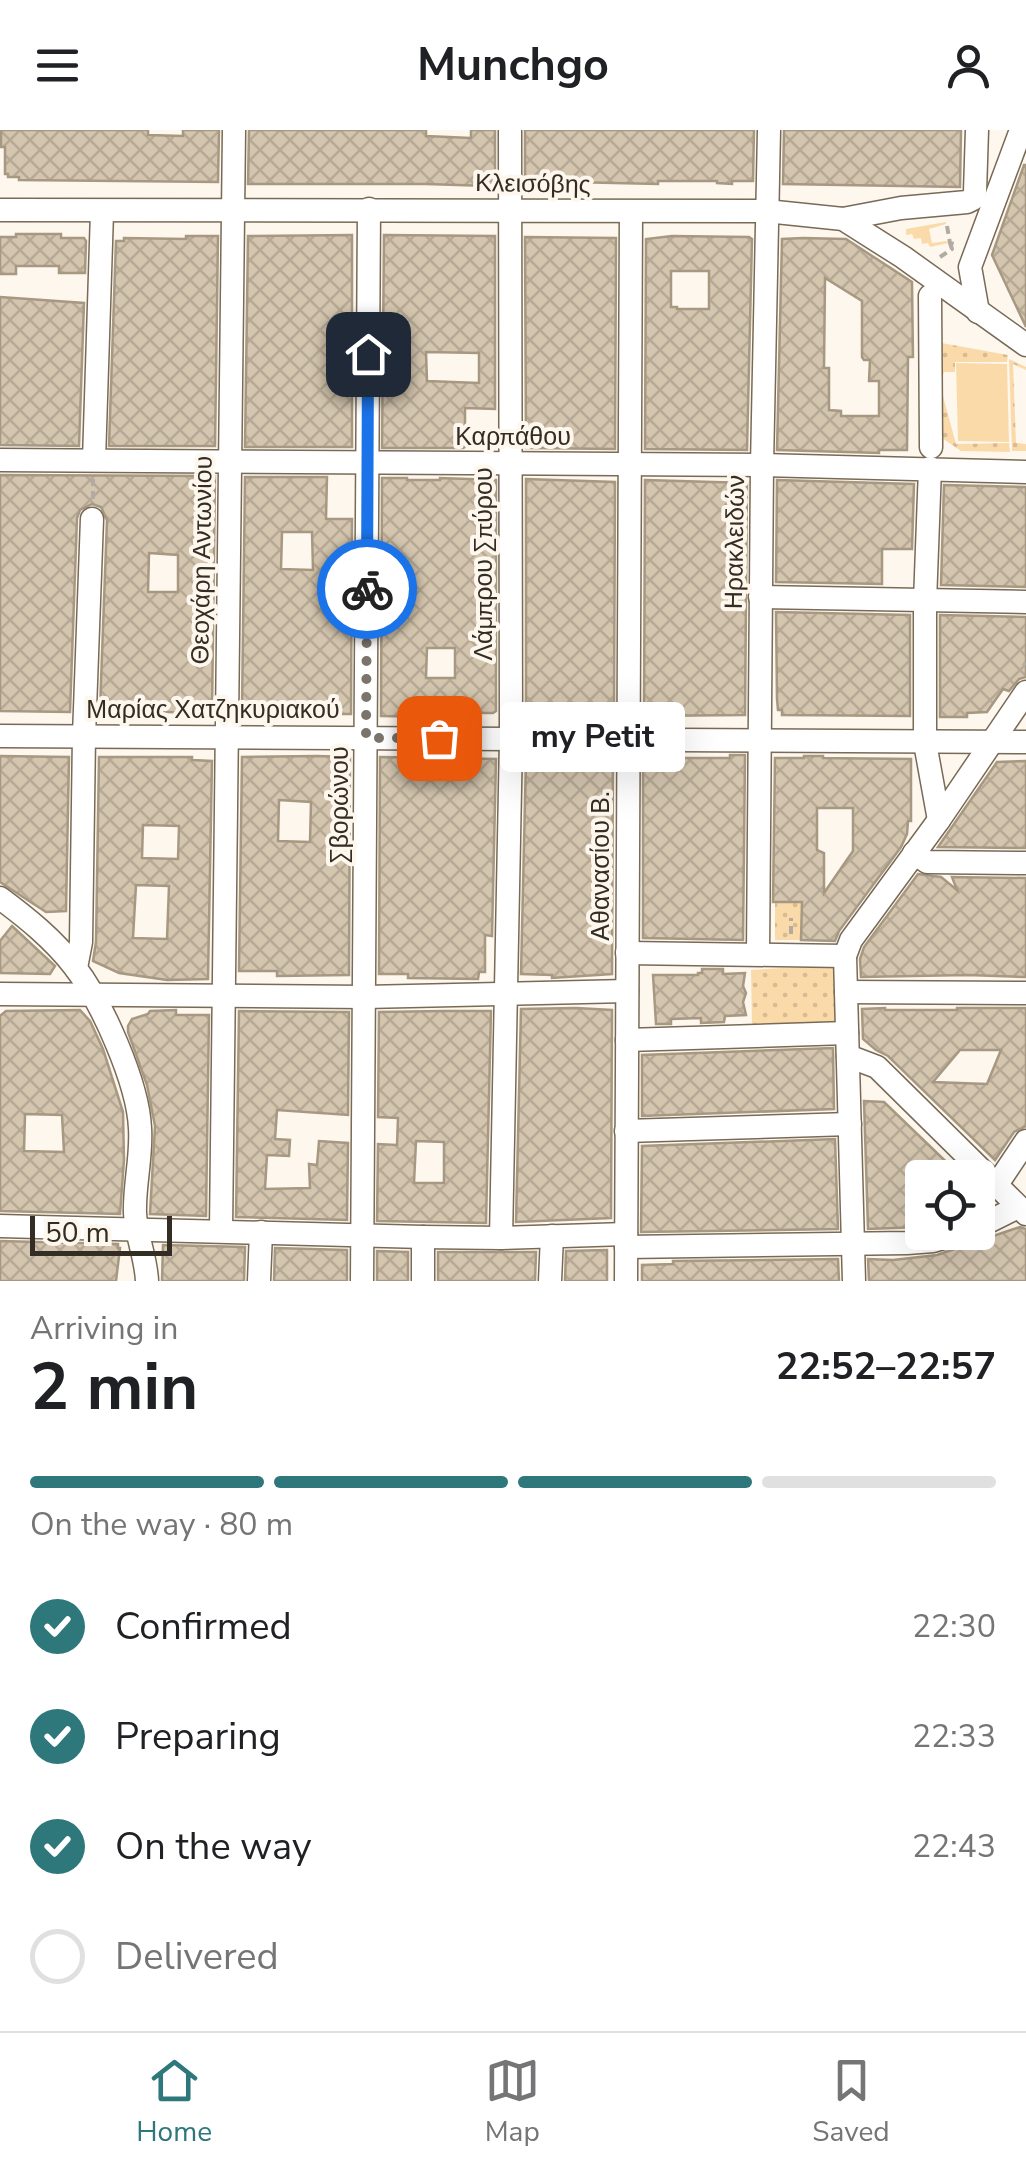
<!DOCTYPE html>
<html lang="en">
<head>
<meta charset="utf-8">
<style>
	body { margin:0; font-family:"Nunito Sans",sans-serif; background:#f6f6f6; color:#202124; height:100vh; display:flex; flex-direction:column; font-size:38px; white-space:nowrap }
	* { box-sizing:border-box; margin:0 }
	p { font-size:32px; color:#757577 }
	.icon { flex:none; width:55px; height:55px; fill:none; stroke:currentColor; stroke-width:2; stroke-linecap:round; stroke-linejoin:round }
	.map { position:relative; height:1151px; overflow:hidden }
	.side { display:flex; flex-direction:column; background:#fff; flex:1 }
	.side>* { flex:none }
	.fabs { position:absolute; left:905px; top:1030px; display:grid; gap:20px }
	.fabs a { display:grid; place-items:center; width:90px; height:90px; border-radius:10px; background:#fff; box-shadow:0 10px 40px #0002; font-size:50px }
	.scale { position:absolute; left:30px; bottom:25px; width:142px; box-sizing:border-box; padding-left:10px; border:5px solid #332d24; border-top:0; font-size:28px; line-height:35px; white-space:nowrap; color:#332d24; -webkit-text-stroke:8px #fef7ee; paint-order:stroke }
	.pin { position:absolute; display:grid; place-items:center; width:85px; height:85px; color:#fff; margin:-42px; border-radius:20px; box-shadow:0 5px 15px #0006 }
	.courier { position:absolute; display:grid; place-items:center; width:100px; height:100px; margin:-50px; border:8px solid #1a73e8; border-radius:50%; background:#fff; color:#222; box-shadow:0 2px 12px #0007 }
	.bubble { position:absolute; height:70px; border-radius:10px; background:#fff; box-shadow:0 10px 40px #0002; font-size:32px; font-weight:700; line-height:70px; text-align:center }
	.head em { font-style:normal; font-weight:700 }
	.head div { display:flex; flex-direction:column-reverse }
	.head { display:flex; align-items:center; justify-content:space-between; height:170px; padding:0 30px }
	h1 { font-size:65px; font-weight:700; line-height:75px }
	.bar { display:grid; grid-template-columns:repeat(4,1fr); gap:15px 10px; align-content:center; height:120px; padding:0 30px }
	.bar i { height:12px; border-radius:8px; background:#e0e0e0 }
	.bar .selected { background:#2e787b }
	.bar p { grid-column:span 4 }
	ol { padding:0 30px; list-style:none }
	li { display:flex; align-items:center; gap:30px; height:110px }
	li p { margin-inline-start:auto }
	li .icon { padding:10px; border-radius:50%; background:#2e787b; color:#fff; stroke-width:4 }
	li:last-child { color:#757577 }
	li i { width:55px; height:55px; border:5px solid #e0e0e0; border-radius:50% }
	header { display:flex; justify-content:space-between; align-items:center; height:130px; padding:0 30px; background:#fff; font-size:45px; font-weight:700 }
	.dock { display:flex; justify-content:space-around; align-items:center; height:140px; border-top:2px solid #e0e0e0; background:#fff; font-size:28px; color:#757577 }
	.dock a { display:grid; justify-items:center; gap:5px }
	.dock .selected { color:#2e787b }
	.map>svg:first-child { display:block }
	.grass { fill:url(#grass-dots) }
	.garden { fill:#fbdaaa }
	.building { fill:url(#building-cross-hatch); stroke:#a79882; stroke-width:2.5; fill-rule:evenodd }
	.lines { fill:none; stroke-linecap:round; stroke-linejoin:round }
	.minor-casing { stroke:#786a56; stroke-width:25 }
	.path { stroke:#b2aba2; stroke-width:4; stroke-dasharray:8 5; stroke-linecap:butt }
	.minor { stroke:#fff; stroke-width:22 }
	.done { stroke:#7a746b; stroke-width:10; stroke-dasharray:0 18 }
	.route { stroke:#1a73e8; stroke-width:12 }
	.labels { text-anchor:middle; stroke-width:8; stroke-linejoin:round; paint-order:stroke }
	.street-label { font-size:25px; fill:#332d24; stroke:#fef7ee }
</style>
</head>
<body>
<header><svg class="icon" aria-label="menu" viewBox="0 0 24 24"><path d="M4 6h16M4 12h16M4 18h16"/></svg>Munchgo<svg class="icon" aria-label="person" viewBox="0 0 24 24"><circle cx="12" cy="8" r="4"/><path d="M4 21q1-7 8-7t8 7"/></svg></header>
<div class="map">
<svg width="1026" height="1151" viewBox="0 0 1026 1151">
	<defs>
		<pattern id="grass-dots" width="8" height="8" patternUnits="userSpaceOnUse" patternTransform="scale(2.5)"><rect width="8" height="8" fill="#fbdaaa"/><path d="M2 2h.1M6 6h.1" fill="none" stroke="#d8bb92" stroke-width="1.8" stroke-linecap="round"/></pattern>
		<pattern id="building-cross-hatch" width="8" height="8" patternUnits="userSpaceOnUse" patternTransform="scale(2.5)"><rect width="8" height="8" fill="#d4c5ae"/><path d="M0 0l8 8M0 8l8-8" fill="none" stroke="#b6aa96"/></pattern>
	</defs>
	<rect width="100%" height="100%" fill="#fef7ee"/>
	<g class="grass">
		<path d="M936,212L1008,225L1007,232H955V242H944L941,250Z"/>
		<path d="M1009,229L1026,237V240L1013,234L1016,313L1026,314V321H1012Z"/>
		<path d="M943,266L956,314L1009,313L1010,322L961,321L936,304L935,268Z"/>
		<path d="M775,772L802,773L801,810H775Z"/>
		<path d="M782,838H834L835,893L752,894L751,840Z"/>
	</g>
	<g class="garden">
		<path d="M946,92V94L929,99L932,113L947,111L948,113L930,117L928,113L922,114L921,108L914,109L912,104L906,105V99Z"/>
		<path d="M956,233L1007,234L1009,312L958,311Z"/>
	</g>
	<g class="building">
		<path d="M1,0H148V5L183,6V0H219L218,52L19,50V47H8V44H5V17H1Z"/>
		<path d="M249,0H426V6L471,8V0H495V52L488,56L426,54H248Z"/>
		<path d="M525,0H754L753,51H732V54L717,53V51H658V54L525,51Z"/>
		<path d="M784,0H961L960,57L783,54Z"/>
		<path d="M1024,35H1026V197L992,125Z"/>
		<path d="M16,104H61V108H84L86,111L85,143H59V136H16V144H0V107H16Z"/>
		<path d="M352,105V317H245L248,106Z"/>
		<path d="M384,105L495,106V279L465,278V317L463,318H382ZM426,222L479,223V253L427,251Z"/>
		<path d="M186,106H218L215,316H109L116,111H124V108L186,109Z"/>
		<path d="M672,106L749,107L752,109L747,320L645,319L646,109ZM671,141H709V179H677V177H671Z"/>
		<path d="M525,107L616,108L615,319L526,318Z"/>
		<path d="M803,108L846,109L912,152L913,227H908L907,320H879V323L777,320L782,109ZM825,148L862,171V227L864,230H870L869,251H879V286H841V281L829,280V238H824Z"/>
		<path d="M0,167L84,173L79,316L0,315Z"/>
		<path d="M0,345L215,346L212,584L100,579L107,390L101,377L92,374L80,380L77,388L70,582L0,581ZM149,423L178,425V462H148Z"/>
		<path d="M245,347H327L326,389H352L351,584H278V580H242ZM282,402H312L313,440L281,439Z"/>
		<path d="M382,348H407V350H440V348L496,350V581L493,583H460V586L435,585V587L381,586ZM427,518H455V548H426Z"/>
		<path d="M526,349L615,352L614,584L554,585L526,581Z"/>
		<path d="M645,350L747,353L745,585L644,586Z"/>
		<path d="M777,350L914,354L912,419H882V454L776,452Z"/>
		<path d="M944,355L1026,357V457L941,455Z"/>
		<path d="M776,482L910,485V586L782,585V580H778L777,569Z"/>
		<path d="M940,485L1026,487V547L1019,549L1009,561L1003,559L987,582L967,583V587H940Z"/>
		<path d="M730,625H745L743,810L643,808V632H676V628H730Z"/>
		<path d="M0,626L69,627L66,781L46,782L0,752Z"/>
		<path d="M317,626L350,627L349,845L277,846V841H239L242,627ZM279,670L311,672L310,712L278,711Z"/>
		<path d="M804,626H823V628L911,629V691H908L907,704L901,717L839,801L835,811L801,810L802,772H773L775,628H804ZM817,678H853V721L824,763V723L817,720Z"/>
		<path d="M99,627H192V630L212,631L208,849L167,850L119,843L93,831L96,812ZM143,695L179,696L178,729L142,728ZM136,755L169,756L167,809L133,808Z"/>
		<path d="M380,627L496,629L492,806L485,805V842H479L478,849L408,848V844H379Z"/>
		<path d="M526,628H613L612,844L552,848V845L521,844Z"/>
		<path d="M1026,631V718L938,717L997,632Z"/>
		<path d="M918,744L941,747L957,760L952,747L1026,748V847L968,845L861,847L860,829L864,817Z"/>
		<path d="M12,796L55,836L50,844L0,843V811Z"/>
		<path d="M702,839H723V844L745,843L743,856L746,863L743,872L746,885L725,886L724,892L701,893V888L671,889V894H656L653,845H698V843H702Z"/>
		<path d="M576,878L612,880L611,1088L516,1092L521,879Z"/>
		<path d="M885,878V880H957V878H1026V996L1014,1002L995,1030L888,926L876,920L863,909L862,879ZM960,920H1001L987,954L933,952Z"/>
		<path d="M80,880L90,891L103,919L123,982L124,1030L120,1084L0,1081V886L6,881ZM25,984L62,985L64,1022L24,1021Z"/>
		<path d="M176,880V885H209L206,1086L150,1084L155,996L147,955L128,902V896L132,889L148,884L150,881Z"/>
		<path d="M239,881L349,882L348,985L277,980L275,1009L290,1010L289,1026L267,1025L265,1059L310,1058L309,1034L317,1035L319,1011L348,1013L347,1090L236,1087Z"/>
		<path d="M443,881H491L486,1093L377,1091L378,1014L397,1015L398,988L378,987L379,882ZM416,1011L444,1012V1053H414Z"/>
		<path d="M833,918L834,979L642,986V925Z"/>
		<path d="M864,971L884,972L963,1048H922V1097L868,1099Z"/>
		<path d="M835,1009L838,1099L641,1102L642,1016Z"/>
		<path d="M1020,1097L1026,1099V1151H869L868,1129L893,1130L937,1125Z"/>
		<path d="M0,1111L118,1114V1118H120L116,1151H0Z"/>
		<path d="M163,1115L245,1117L244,1151H162Z"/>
		<path d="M275,1118L347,1120V1151H274Z"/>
		<path d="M607,1120V1151H565L566,1121Z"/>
		<path d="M377,1121L408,1122V1151H377Z"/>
		<path d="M438,1122H536L535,1151H438Z"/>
		<path d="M838,1129L839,1151H642V1135L673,1134V1131Z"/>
	</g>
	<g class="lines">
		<g class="minor-casing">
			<g id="minor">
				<path d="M0,80L766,81L843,89L903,127L1026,215"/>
				<path d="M843,89L901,78L967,72L973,69L975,62L977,0"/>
				<path d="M930,166L931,317"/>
				<path d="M978,182L970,137L1021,0"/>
				<path d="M0,330L762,335L1026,342"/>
				<path d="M94,330L102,82"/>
				<path d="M930,338L925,472V613L939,690"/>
				<path d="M760,467L1026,472"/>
				<path d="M0,606L1026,612"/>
				<path d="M914,723L927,732L1026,733"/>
				<path d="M0,768C27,788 53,809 74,836C102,872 138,953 140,998C142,1027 134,1055 135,1083C136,1106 146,1127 147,1151"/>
				<path d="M627,823L845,826"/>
				<path d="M758,824L762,335L769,0"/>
				<path d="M76,838L81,812L84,606L92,389"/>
				<path d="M846,862L1026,863"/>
				<path d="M0,864L365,867L627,861"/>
				<path d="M627,910L847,903"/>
				<path d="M848,926L877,937L1026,1084"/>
				<path d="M626,1001L850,994"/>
				<path d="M996,1056L1026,1011"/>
				<path d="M0,1096L423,1107L501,1108L626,1104"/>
				<path d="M978,1097L1018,1077"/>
				<path d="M221,1100L234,0"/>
				<path d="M423,1107V1151"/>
				<path d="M501,1108L511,609L510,0"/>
				<path d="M626,1117L907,1113L933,1111L963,1102"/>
				<path d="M259,1151L261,1102"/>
				<path d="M362,1151L369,79"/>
				<path d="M550,1151L552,1106"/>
				<path d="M626,1151L631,82"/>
				<path d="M854,1151L845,826L851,810L939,690L1026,562"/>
			</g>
		</g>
		<g class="path">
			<path d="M947,96L950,113L958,115"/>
			<path d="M940,127L952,119L950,113"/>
			<path d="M93,369V349"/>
			<path d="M1023,533L1026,535"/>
			<path d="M791,804V788"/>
		</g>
		<use href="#minor" class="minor"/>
	</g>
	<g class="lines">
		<path class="done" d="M367,459L366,608H439"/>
		<path class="route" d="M367,459L368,224"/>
	</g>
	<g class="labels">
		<g class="street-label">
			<text transform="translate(533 53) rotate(1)" y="9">Κλεισόβης</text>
			<text x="513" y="315">Καρπάθου</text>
			<text transform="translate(734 412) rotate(-89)" y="9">Ηρακλειδών</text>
			<text transform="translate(201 430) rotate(-89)" y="9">Θεοχάρη Αντωνίου</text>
			<text transform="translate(483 434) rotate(-90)" y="9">Λάμπρου Σπύρου</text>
			<text x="213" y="588">Μαρίας Χατζηκυριακού</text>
			<text transform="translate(339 675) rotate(-90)" y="9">Σβορώνου</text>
			<text transform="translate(600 736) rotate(-90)" y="9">Αθανασίου Β.</text>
		</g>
	</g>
</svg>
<div class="fabs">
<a><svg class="icon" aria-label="locate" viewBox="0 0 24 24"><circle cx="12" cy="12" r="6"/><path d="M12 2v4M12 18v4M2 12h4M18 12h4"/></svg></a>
</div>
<div class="scale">50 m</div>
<div class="pin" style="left:439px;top:608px;background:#ea580c"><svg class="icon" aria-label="bag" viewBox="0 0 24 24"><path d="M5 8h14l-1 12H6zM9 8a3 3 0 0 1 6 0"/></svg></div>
<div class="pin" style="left:368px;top:224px;background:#1f2937"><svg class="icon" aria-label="home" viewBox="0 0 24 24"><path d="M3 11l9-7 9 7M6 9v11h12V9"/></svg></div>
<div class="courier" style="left:367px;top:459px"><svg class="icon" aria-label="bike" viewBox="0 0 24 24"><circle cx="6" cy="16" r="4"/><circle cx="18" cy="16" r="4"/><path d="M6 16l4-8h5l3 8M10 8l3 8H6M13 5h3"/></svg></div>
<div class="bubble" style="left:500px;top:572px;width:185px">my Petit</div>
</div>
<section class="side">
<div class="head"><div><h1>2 min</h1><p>Arriving in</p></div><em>22:52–22:57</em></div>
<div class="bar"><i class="selected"></i><i class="selected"></i><i class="selected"></i><i></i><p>On the way · 80 m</p></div>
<ol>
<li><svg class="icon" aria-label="check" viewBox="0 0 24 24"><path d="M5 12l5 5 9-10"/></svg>Confirmed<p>22:30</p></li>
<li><svg class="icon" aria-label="check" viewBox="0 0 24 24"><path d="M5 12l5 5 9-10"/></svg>Preparing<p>22:33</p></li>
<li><svg class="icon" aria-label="check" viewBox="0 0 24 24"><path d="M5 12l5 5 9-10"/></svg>On the way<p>22:43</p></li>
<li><i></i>Delivered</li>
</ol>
</section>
<nav class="dock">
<a class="selected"><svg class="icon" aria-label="home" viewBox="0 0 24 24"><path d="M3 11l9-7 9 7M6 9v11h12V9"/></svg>Home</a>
<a><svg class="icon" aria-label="map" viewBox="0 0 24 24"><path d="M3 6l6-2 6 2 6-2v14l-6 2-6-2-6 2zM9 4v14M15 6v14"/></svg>Map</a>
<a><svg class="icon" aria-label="saved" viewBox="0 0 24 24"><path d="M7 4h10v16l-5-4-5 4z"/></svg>Saved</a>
</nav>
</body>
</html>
